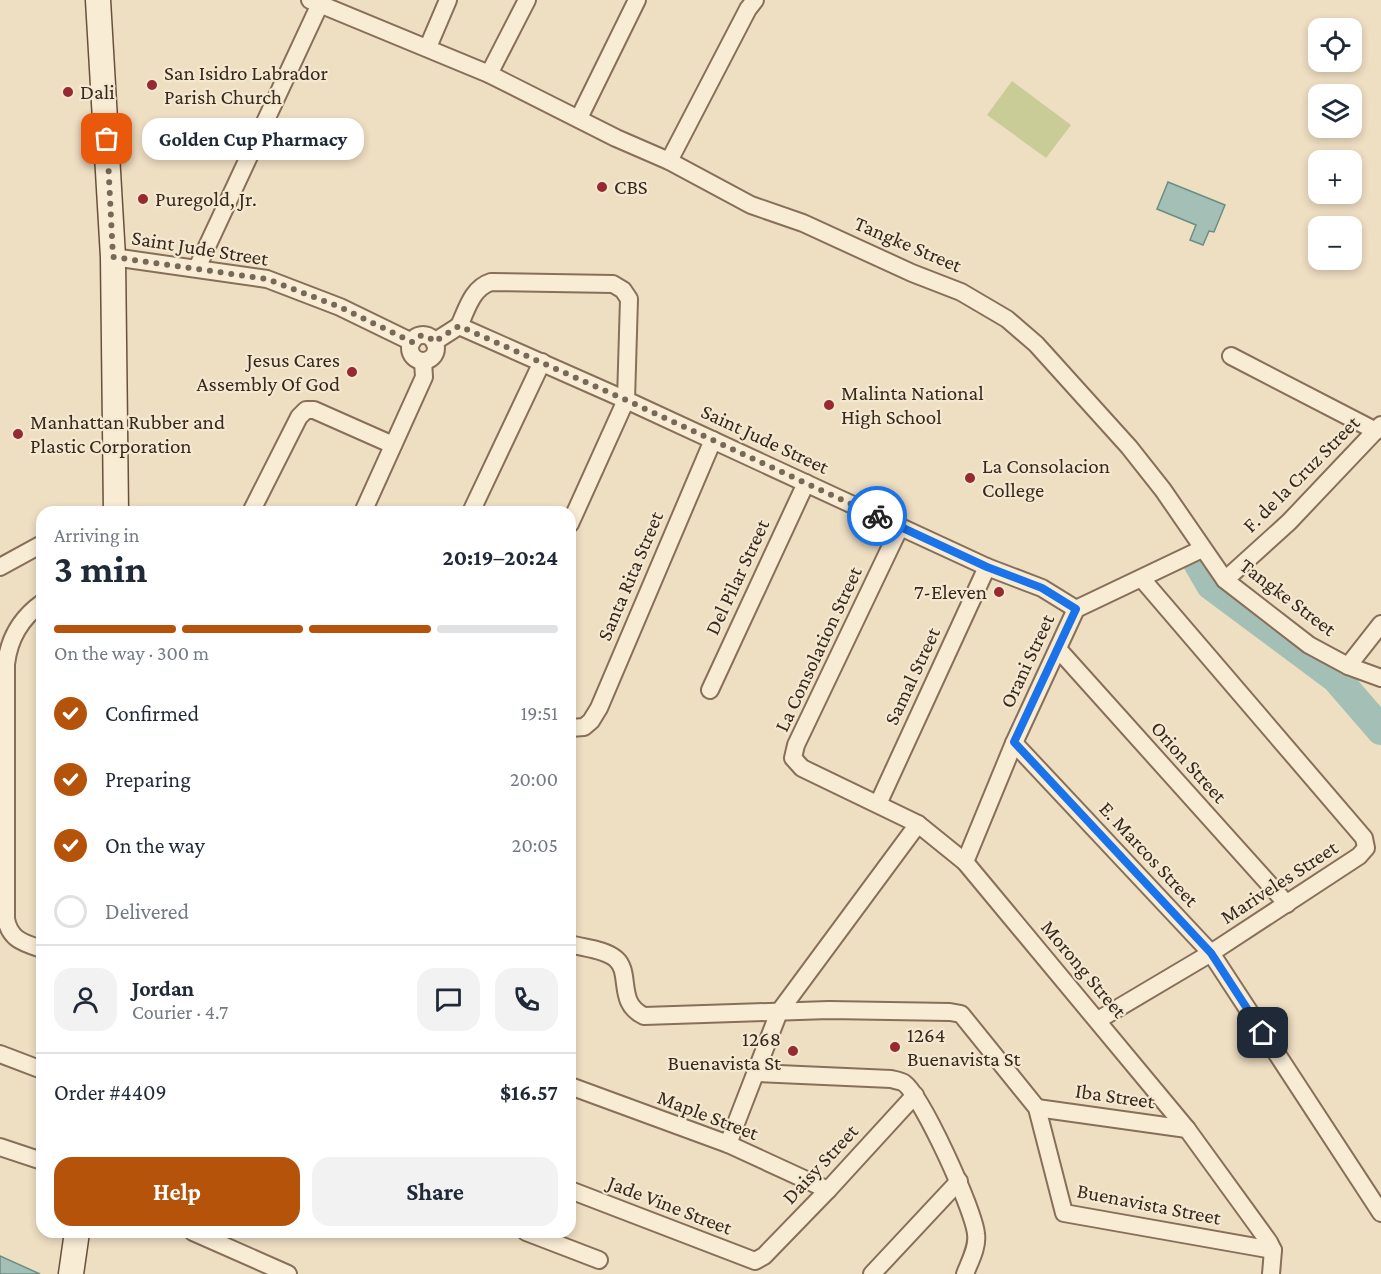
<!DOCTYPE html>
<html lang="en">
<head>
<meta charset="utf-8">
<style>
	body { margin:0; font-family:"Crimson Pro",serif; background:#f2f2f3; color:#1f2937; height:100vh; display:flex; flex-direction:column; font-size:22px; white-space:nowrap }
	* { box-sizing:border-box; margin:0 }
	p { font-size:20px; color:#747a83 }
	.icon { flex:none; width:33px; height:33px; fill:none; stroke:currentColor; stroke-width:2; stroke-linecap:round; stroke-linejoin:round }
	.map { position:relative; flex:1; overflow:hidden }
	.panel { position:absolute; left:36px; top:506px; width:540px; height:732px; display:flex; flex-direction:column; background:#fff; border-radius:18px; box-shadow:0 3px 9px #0003 }
	.panel>* { flex:none }
	.buttons { position:absolute; left:1308px; top:18px; display:grid; gap:12px }
	.buttons a { display:grid; place-items:center; width:54px; height:54px; border-radius:12px; background:#fff; box-shadow:0 3px 9px #0003; font-size:30px }
	.pin { position:absolute; display:grid; place-items:center; width:51px; height:51px; color:#fff; margin:-26px; border-radius:12px; box-shadow:0 3px 9px #0006 }
	.courier { position:absolute; display:grid; place-items:center; width:60px; height:60px; margin:-30px; border:4px solid #1a73e8; border-radius:50%; background:#fff; color:#222; box-shadow:0 2px 8px #0007 }
	.bubble { position:absolute; height:42px; border-radius:18px; background:#fff; box-shadow:0 3px 9px #0003; font-size:20px; font-weight:700; line-height:42px; text-align:center }
	.summary em { font-style:normal; font-weight:700 }
	.summary div { display:flex; flex-direction:column-reverse }
	.summary { display:flex; align-items:center; justify-content:space-between; height:102px; padding:0 18px }
	h1 { font-size:39px; font-weight:700; line-height:45px }
	.bar { display:grid; grid-template-columns:repeat(4,1fr); gap:9px 6px; align-content:center; height:72px; padding:0 18px }
	.bar i { height:8px; border-radius:4px; background:#e0e1e3 }
	.bar .active { background:#b45309 }
	.bar p { grid-column:span 4 }
	.line { display:flex; align-items:center; gap:15px; padding:0 18px; border-top:2px solid #e0e1e3 }
	.line div { flex:1 }
	.round { display:grid; place-items:center; flex:none; width:63px; height:63px; border-radius:18px; background:#f2f2f3 }
	ol { padding:0 18px; list-style:none }
	li { display:flex; align-items:center; gap:18px; height:66px }
	li p { margin-inline-start:auto }
	li .icon { padding:6px; border-radius:50%; background:#b45309; color:#fff; stroke-width:4 }
	li:last-child { color:#747a83 }
	li i { width:33px; height:33px; border:3px solid #e0e1e3; border-radius:50% }
	.action { display:flex; gap:12px; margin-top:auto; padding:12px 18px }
	.action a { flex:1; height:69px; border-radius:18px; background:#b45309; color:#fff; font-size:24px; font-weight:700; line-height:69px; text-align:center }
	.action a+a { background:#f2f2f3; color:#1f2937 }
	.map>svg:first-child { display:block }
	.green { fill:#c9cc96 }
	.water { fill:#a4c0b6; stroke:#6b8e83; stroke-width:1.5 }
	.lines { fill:none; stroke-linecap:round; stroke-linejoin:round }
	.river { stroke:#a4c0b6; stroke-width:30 }
	.street-casing { stroke:#876f59; stroke-width:20 }
	.secondary-casing { stroke:#69503c; stroke-width:27 }
	.street { stroke:#f9ecd5; stroke-width:16 }
	.secondary { stroke:#f9ecd5; stroke-width:24 }
	.done { stroke:#776857; stroke-width:6; stroke-dasharray:0 10.8 }
	.route { stroke:#1a73e8; stroke-width:8 }
	.poi-dot { fill:#962931; stroke:#f5e8d1; stroke-width:2 }
	.labels { text-anchor:middle; stroke-width:4.5; stroke-linejoin:round; paint-order:stroke }
	.poi-label { font-size:21px; fill:#37281d; stroke:#f5e8d1; text-anchor:start }
	.street-label { font-size:21px; fill:#37281d; stroke:#f5e8d1 }
</style>
</head>
<body>
<div class="map">
<svg width="1381" height="1274" viewBox="0 0 1381 1274">
	<rect width="100%" height="100%" fill="#eedec2"/>
	<path class="green" d="M1012,81L1071,125L1046,158L987,115Z"/>
	<g class="water">
		<path d="M1168,182L1225,205L1214,232L1209,231L1203,245L1190,240L1196,225L1157,209Z"/>
		<path d="M0,1256L40,1274H0Z"/>
	</g>
	<g class="lines">
		<path class="river" d="M1196,559L1211,585L1336,678L1381,730"/>
		<g class="street-casing">
			<g id="street">
				<path d="M310,0L489,74L616,138L669,161L751,205L803,223L912,273L961,292L1007,319L1036,344L1129,447L1163,490L1225,580L1309,645L1348,666L1381,678"/>
				<path d="M428,47L448,0"/>
				<path d="M489,74L527,0"/>
				<path d="M579,118L637,0"/>
				<path d="M669,161L748,9L755,0"/>
				<path d="M113,257L267,279L340,307L412,342"/>
				<path d="M197,268L320,4"/>
				<path d="M459,326L626,400L987,567L1042,588L1076,609"/>
				<path d="M459,326C467,309 472,288 491,282L613,284L623,290L629,299L626,400L570,524"/>
				<circle cx="423" cy="348" r="13"/>
				<path d="M434,342L459,326"/>
				<path d="M1231,356L1376,431"/>
				<path d="M251,512L299,417L306,410H314L393,445"/>
				<path d="M363,512L424,377L423,361"/>
				<path d="M471,512L542,362"/>
				<path d="M900,527L796,745L793,758L802,768L918,824L965,862L1187,1129L1269,1242L1273,1250L1271,1274"/>
				<path d="M0,567L42,544"/>
				<path d="M1225,580L1289,522L1381,425"/>
				<path d="M42,603C21,618 9,639 6,664V919C10,940 24,943 42,949"/>
				<path d="M1058,649L1287,904"/>
				<path d="M1348,666L1381,624"/>
				<path d="M710,690L806,483"/>
				<path d="M570,728L584,727L591,721L599,708L713,440"/>
				<path d="M1014,743L1211,953L1381,1213"/>
				<path d="M878,804L987,567"/>
				<path d="M965,862L1014,743L1076,609L1202,549"/>
				<path d="M570,944C583,948 605,949 616,959C632,973 616,1003 644,1016L829,1010L950,1012L961,1014L1037,1108L1064,1213L1273,1250"/>
				<path d="M1098,1020L1211,953L1359,856L1366,848L1364,838L1142,579"/>
				<path d="M0,1054L42,1070"/>
				<path d="M757,1073L891,1079C895,1080 901,1081 904,1083C922,1096 974,1210 976,1234C978,1247 970,1261 965,1274"/>
				<path d="M570,1086L728,1144L828,1190"/>
				<path d="M1037,1108L1187,1129"/>
				<path d="M728,1144L779,1012L918,824"/>
				<path d="M0,1147L42,1161"/>
				<path d="M570,1190L755,1261L764,1256L828,1190L915,1095"/>
				<path d="M193,1232L288,1274"/>
				<path d="M526,1232L599,1260"/>
				<path d="M872,1274L959,1181"/>
			</g>
		</g>
		<g class="secondary-casing">
			<g id="secondary">
				<path d="M98,0L113,257L116,512"/>
				<path d="M71,1274L77,1232"/>
			</g>
		</g>
		<use href="#street" class="street"/>
		<use href="#secondary" class="secondary"/>
	</g>
	<g class="lines">
		<path class="done" d="M107,139L113,257L267,279L340,307L412,342C418,334 427,333 434,342L459,326L626,400L877,516"/>
		<path class="route" d="M877,516L987,567L1042,588L1076,609L1014,742L1211,953L1263,1033"/>
	</g>
	<g class="poi-dot">
		<circle cx="152" cy="85" r="6"/>
		<circle cx="68" cy="92" r="6"/>
		<circle cx="602" cy="187" r="6"/>
		<circle cx="143" cy="199" r="6"/>
		<circle cx="352" cy="372" r="6"/>
		<circle cx="829" cy="405" r="6"/>
		<circle cx="18" cy="434" r="6"/>
		<circle cx="970" cy="478" r="6"/>
		<circle cx="999" cy="592" r="6"/>
		<circle cx="895" cy="1047" r="6"/>
		<circle cx="793" cy="1051" r="6"/>
	</g>
	<g class="labels">
		<g class="poi-label">
			<text x="164" y="80">San Isidro Labrador<tspan x="164" dy="24">Parish Church</tspan></text>
			<text x="80" y="99">Dali</text>
			<text x="614" y="194">CBS</text>
			<text x="155" y="206">Puregold, Jr.</text>
			<text x="340" y="367" text-anchor="end">Jesus Cares<tspan x="340" dy="24">Assembly Of God</tspan></text>
			<text x="841" y="400">Malinta National<tspan x="841" dy="24">High School</tspan></text>
			<text x="30" y="429">Manhattan Rubber and<tspan x="30" dy="24">Plastic Corporation</tspan></text>
			<text x="982" y="473">La Consolacion<tspan x="982" dy="24">College</tspan></text>
			<text x="987" y="599" text-anchor="end">7-Eleven</text>
			<text x="907" y="1042">1264<tspan x="907" dy="24">Buenavista St</tspan></text>
			<text x="781" y="1046" text-anchor="end">1268<tspan x="781" dy="24">Buenavista St</tspan></text>
		</g>
		<g class="street-label">
			<text transform="translate(908 244) rotate(23)" y="7">Tangke Street</text>
			<text transform="translate(200 248) rotate(9)" y="7">Saint Jude Street</text>
			<text transform="translate(765 439) rotate(25)" y="7">Saint Jude Street</text>
			<text transform="translate(1301 474) rotate(-45)" y="7">F. de la Cruz Street</text>
			<text transform="translate(630 576) rotate(-67)" y="7">Santa Rita Street</text>
			<text transform="translate(737 577) rotate(-65)" y="7">Del Pilar Street</text>
			<text transform="translate(1288 597) rotate(37)" y="7">Tangke Street</text>
			<text transform="translate(818 649) rotate(-65)" y="7">La Consolation Street</text>
			<text transform="translate(1027 661) rotate(-65)" y="7">Orani Street</text>
			<text transform="translate(912 676) rotate(-65)" y="7">Samal Street</text>
			<text transform="translate(1189 762) rotate(48)" y="7">Orion Street</text>
			<text transform="translate(1149 854) rotate(47)" y="7">E. Marcos Street</text>
			<text transform="translate(1279 882) rotate(-33)" y="7">Mariveles Street</text>
			<text transform="translate(1084 969) rotate(50)" y="7">Morong Street</text>
			<text transform="translate(1115 1096) rotate(8)" y="7">Iba Street</text>
			<text transform="translate(708 1115) rotate(21)" y="7">Maple Street</text>
			<text transform="translate(820 1164) rotate(-47)" y="7">Daisy Street</text>
			<text transform="translate(1149 1204) rotate(11)" y="7">Buenavista Street</text>
			<text transform="translate(670 1205) rotate(21)" y="7">Jade Vine Street</text>
		</g>
	</g>
</svg>
<div class="buttons">
<a><svg class="icon" aria-label="locate" viewBox="0 0 24 24"><circle cx="12" cy="12" r="6"/><path d="M12 2v4M12 18v4M2 12h4M18 12h4"/></svg></a>
<a><svg class="icon" aria-label="layers" viewBox="0 0 24 24"><path d="M12 4l9 5-9 5-9-5zM3 14l9 5 9-5"/></svg></a>
<a>+</a>
<a>−</a>
</div>
<div class="pin" style="left:107px;top:139px;background:#ea580c"><svg class="icon" aria-label="bag" viewBox="0 0 24 24"><path d="M5 8h14l-1 12H6zM9 8a3 3 0 0 1 6 0"/></svg></div>
<div class="pin" style="left:1263px;top:1033px;background:#1f2937"><svg class="icon" aria-label="home" viewBox="0 0 24 24"><path d="M3 11l9-7 9 7M6 9v11h12V9"/></svg></div>
<div class="courier" style="left:877px;top:516px"><svg class="icon" aria-label="bike" viewBox="0 0 24 24"><circle cx="6" cy="16" r="4"/><circle cx="18" cy="16" r="4"/><path d="M6 16l4-8h5l3 8M10 8l3 8H6M13 5h3"/></svg></div>
<div class="bubble" style="left:142px;top:118px;width:222px">Golden Cup Pharmacy</div>
<section class="panel">
<div class="summary"><div><h1>3 min</h1><p>Arriving in</p></div><em>20:19–20:24</em></div>
<div class="bar"><i class="active"></i><i class="active"></i><i class="active"></i><i></i><p>On the way · 300 m</p></div>
<ol>
<li><svg class="icon" aria-label="check" viewBox="0 0 24 24"><path d="M5 12l5 5 9-10"/></svg>Confirmed<p>19:51</p></li>
<li><svg class="icon" aria-label="check" viewBox="0 0 24 24"><path d="M5 12l5 5 9-10"/></svg>Preparing<p>20:00</p></li>
<li><svg class="icon" aria-label="check" viewBox="0 0 24 24"><path d="M5 12l5 5 9-10"/></svg>On the way<p>20:05</p></li>
<li><i></i>Delivered</li>
</ol>
<div class="line" style="height:108px"><a class="round"><svg class="icon" aria-label="person" viewBox="0 0 24 24"><circle cx="12" cy="8" r="4"/><path d="M4 21q1-7 8-7t8 7"/></svg></a><div><b>Jordan</b><p>Courier · 4.7</p></div><a class="round"><svg class="icon" aria-label="chat" viewBox="0 0 24 24"><path d="M4 5h16v11H9l-5 4z"/></svg></a><a class="round"><svg class="icon" aria-label="phone" viewBox="0 0 24 24"><path d="M5 4h4l2 5-3 2q2 4 5 5l2-3 5 2v4C11 20 4 13 5 4z"/></svg></a></div>
<div class="line" style="height:78px"><div>Order #4409</div><b>$16.57</b></div>
<div class="action"><a>Help</a><a>Share</a></div>
</section>
</div>
</body>
</html>
